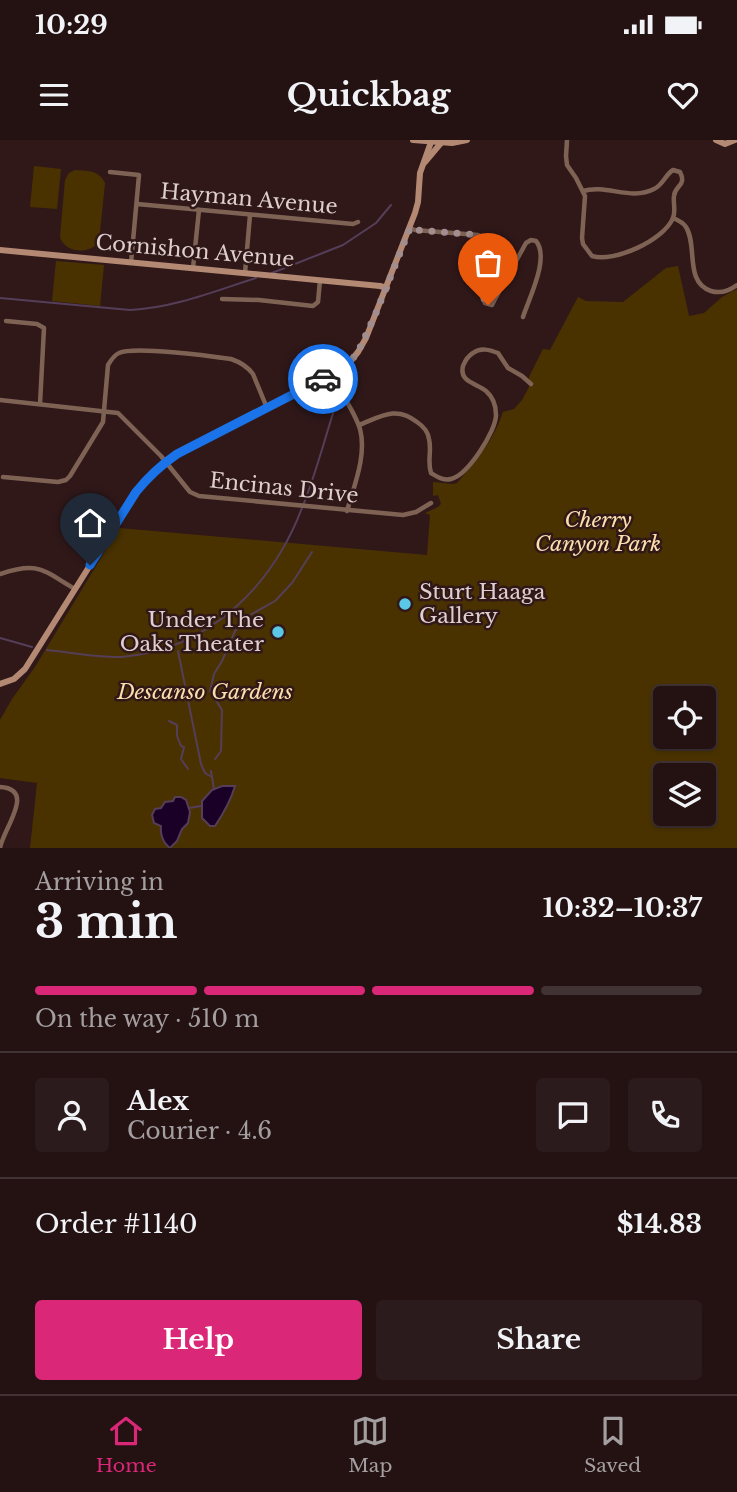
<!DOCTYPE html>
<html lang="en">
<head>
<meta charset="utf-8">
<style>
	body { margin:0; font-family:"Libre Baskerville",serif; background:#2c1b1c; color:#f1f3f6; height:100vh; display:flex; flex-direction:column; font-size:26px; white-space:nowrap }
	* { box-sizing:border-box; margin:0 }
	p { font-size:23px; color:#a39ea0 }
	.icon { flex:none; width:38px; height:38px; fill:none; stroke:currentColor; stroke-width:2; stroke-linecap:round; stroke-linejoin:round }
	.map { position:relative; height:708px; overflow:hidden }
	.details { display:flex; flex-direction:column; background:#241213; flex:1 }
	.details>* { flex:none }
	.controls { position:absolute; left:653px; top:546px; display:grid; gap:14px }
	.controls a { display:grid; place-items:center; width:63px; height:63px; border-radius:7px; background:#241213; box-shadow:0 2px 5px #0004,0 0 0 2px #413233; font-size:35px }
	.pin { position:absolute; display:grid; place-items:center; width:60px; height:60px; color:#fff; margin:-72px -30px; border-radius:50% 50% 50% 0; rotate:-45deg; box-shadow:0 0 7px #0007 }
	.pin .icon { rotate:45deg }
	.courier { position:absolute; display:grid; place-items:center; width:70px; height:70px; margin:-35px; border:5px solid #1a73e8; border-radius:50%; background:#fff; color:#222; box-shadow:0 2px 9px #0007 }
	.summary em { font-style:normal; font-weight:700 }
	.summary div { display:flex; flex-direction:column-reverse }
	.summary { display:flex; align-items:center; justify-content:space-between; height:119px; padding:0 35px }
	h1 { font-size:46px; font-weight:700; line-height:52px }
	.bar { display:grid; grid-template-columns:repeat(4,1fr); gap:10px 7px; align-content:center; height:84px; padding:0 35px }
	.bar i { height:9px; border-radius:5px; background:#413233 }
	.bar .selected { background:#db2777 }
	.bar p { grid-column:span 4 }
	.line { display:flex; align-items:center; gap:18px; padding:0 35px; border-top:2px solid #413233 }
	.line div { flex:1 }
	.round { display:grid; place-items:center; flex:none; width:74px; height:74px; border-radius:7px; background:#2c1b1c }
	.primary-button { display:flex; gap:14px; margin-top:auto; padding:14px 35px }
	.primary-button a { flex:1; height:80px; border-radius:7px; background:#db2777; color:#fff; font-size:28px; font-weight:700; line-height:80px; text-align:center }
	.primary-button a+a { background:#2c1b1c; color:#f1f3f6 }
	.status { display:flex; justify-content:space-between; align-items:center; height:49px; padding:0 35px; background:#241213; direction:ltr }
	.status svg { height:19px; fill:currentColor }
	header { display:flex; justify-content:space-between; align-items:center; height:91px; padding:0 35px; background:#241213; font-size:32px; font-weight:700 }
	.dock { display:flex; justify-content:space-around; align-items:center; height:98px; border-top:2px solid #413233; background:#241213; font-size:19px; color:#a39ea0 }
	.dock a { display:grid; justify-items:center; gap:4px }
	.dock .selected { color:#db2777 }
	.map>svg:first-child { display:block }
	.green { fill:#493200; fill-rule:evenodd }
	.water { fill:#1a0026; stroke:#553e58; stroke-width:2 }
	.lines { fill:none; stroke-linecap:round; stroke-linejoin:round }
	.stream { stroke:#553e58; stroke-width:2 }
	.street { stroke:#7e6355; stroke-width:4.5 }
	.secondary { stroke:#b48973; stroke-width:6 }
	.done { stroke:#a28e8f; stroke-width:7; stroke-dasharray:0 12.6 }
	.route { stroke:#1a73e8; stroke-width:9 }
	.poi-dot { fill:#5bc8e7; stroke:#301819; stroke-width:2.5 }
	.labels { text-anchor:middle; stroke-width:5; stroke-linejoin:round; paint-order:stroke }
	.street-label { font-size:21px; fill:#dfcece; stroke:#301819 }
	.park-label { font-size:21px; font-style:italic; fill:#fcdead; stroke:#301819 }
	.poi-label { font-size:21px; fill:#dfcece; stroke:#301819; text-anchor:start }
</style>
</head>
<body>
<div class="status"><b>10:29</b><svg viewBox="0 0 49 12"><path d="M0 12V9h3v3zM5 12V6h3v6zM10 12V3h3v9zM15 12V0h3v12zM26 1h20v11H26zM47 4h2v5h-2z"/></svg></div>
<header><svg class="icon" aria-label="menu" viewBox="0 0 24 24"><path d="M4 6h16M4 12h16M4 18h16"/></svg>Quickbag<svg class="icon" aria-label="heart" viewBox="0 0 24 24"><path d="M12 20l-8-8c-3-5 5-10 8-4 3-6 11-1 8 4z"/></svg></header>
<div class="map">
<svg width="737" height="708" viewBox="0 0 737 708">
	<rect width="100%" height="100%" fill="#301819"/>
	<g class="green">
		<path d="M34,26L61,29L57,69L30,67Z"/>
		<path d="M75,30C88,31 99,30 105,43L99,102C89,115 65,113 60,97L65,40L69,33Z"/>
		<path d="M56,121L104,125L100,166L52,161Z"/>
		<path d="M678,126L689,176L704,173L722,157L737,149V708H30L37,643L0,638V580L12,559L35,527L119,388L427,415L430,375L425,373L438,367L441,364L438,355L433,356V342L453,344L457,343C476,321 494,300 503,272L514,269L522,260L529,247V237L543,209L550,210L578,157L586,161L623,162L666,128ZM665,558H704V597H665ZM665,635H704V674H665Z"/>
	</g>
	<g class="water">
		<path d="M222,646H235C231,660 223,674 215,686H210L202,678V661L212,650Z"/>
		<path d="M175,657H181L186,660L190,672L188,683L182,689L177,701L170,708C163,703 160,694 161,686L154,683L152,675L155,669L161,668L165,662L173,661Z"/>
	</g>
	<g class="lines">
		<g class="stream">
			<path d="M272,133L343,105L376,83L391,65"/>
			<path d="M0,158L130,170C173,168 215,151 256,138"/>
			<path d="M0,498L32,507"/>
			<path d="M47,510C68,512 101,518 121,517C208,510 272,447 302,368C316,334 325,297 337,261"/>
			<path d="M178,511L201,624L205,633L212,637"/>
			<path d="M169,581L177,585V596L181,606L184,607L181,619L188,629"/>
			<path d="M215,619L221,611L222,570L210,551L214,534L222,521L235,491L250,475L275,461L292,443L312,412"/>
			<path d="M211,631L214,649"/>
			<path d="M189,668L201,666"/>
		</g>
		<g class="street">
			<path d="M567,0L566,16L567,25L576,38L585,56L582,98L583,104L592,116C614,123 664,100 673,78C676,71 673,64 674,56C675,45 687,46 680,32L673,30C665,35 663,45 654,49C631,61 607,44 583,51"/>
			<path d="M110,32L139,35L131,123"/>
			<path d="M137,64L353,84L358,82"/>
			<path d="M673,78C678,80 683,82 686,87C698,106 684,142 711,151C721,154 729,151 737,145"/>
			<path d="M410,88L415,90L478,95L482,97L486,105L483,159L485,163L492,165L494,161L526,103L531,100L536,101C550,118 529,158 523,177"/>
			<path d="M193,128L199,70"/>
			<path d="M245,133L250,75"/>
			<path d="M222,159L259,160L313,166L318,162L320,140"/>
			<path d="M6,181L37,184L44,188L40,264"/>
			<path d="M331,235C340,252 354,270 360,289C367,315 354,346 347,371"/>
			<path d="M0,260L118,273L161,316L190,352L199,356L403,375L416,372L431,363"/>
			<path d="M359,285C380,277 396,265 417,282C423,286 428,292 429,299C432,311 427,321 431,333C438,337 443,341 451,339C468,335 496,291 496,275C496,266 493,257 486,251C476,243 459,242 463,226C465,221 468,216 473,213C481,207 490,210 498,213L508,228L522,236L531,244"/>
			<path d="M3,337L58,342L66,340L70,336L103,282L108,225C111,220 114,215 119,213C134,206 210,216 231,219C240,222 247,226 253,234L267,268"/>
			<path d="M0,434C39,421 42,430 75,449"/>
			<path d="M0,647C37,649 3,689 0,708"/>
		</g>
		<g class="secondary">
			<path d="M413,0L452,3L467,0"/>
			<path d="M716,0L725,4L735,0"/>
			<path d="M425,22L441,3"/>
			<path d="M0,110L380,146L387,148"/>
			<path d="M0,544L14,539L25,529L136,352L153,332L177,314L331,235L349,223L358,212L366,198L415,73L418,62L420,33L431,2"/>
		</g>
	</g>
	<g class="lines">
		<path class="done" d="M323,239L349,223L358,212L376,173L410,88L415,90L478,95L485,100L486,105L484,159L485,163L488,165"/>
		<path class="route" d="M90,425L136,352C148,337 161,325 177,314L323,239"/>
	</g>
	<g class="poi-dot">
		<circle cx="405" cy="464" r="7"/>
		<circle cx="278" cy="492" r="7"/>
	</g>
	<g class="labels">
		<g class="street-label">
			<text transform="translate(249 59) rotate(5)" y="7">Hayman Avenue</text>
			<text transform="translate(195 111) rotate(5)" y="7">Cornishon Avenue</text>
			<text transform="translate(284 348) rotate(6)" y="7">Encinas Drive</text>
		</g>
		<g class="park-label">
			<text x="598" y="387">Cherry<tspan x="598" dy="24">Canyon Park</tspan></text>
			<text x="205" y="559">Descanso Gardens</text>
		</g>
		<g class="poi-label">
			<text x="419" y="459">Sturt Haaga<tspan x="419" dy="24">Gallery</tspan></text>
			<text x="264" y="487" text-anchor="end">Under The<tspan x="264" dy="24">Oaks Theater</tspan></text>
		</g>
	</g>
</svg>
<div class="controls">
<a><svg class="icon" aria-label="locate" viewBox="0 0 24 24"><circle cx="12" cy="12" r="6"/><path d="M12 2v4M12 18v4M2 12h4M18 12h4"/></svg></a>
<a><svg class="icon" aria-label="layers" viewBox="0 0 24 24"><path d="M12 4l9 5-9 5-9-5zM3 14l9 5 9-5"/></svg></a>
</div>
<div class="pin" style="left:488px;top:165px;background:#ea580c"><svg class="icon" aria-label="bag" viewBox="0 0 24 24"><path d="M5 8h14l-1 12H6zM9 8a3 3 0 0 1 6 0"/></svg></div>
<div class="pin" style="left:90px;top:425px;background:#1f2937"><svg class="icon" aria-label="home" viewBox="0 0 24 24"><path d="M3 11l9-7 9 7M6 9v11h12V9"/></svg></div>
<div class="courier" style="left:323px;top:239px"><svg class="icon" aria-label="car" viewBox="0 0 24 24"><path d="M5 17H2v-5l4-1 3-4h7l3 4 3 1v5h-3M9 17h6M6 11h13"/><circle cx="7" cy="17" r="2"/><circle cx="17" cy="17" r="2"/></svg></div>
</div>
<section class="details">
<div class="summary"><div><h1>3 min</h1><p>Arriving in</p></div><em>10:32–10:37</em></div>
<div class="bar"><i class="selected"></i><i class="selected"></i><i class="selected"></i><i></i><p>On the way · 510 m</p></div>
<div class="line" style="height:126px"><a class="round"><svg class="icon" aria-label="person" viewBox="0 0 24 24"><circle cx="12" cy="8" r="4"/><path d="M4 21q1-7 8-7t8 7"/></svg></a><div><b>Alex</b><p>Courier · 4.6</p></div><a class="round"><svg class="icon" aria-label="chat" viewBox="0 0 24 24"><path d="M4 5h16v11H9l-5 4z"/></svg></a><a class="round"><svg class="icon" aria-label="phone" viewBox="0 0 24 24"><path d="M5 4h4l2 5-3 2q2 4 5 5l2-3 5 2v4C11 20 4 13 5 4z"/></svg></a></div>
<div class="line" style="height:91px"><div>Order #1140</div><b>$14.83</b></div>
<div class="primary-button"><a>Help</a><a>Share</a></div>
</section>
<nav class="dock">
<a class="selected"><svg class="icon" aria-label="home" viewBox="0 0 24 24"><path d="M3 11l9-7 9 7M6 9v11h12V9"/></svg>Home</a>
<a><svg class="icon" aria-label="map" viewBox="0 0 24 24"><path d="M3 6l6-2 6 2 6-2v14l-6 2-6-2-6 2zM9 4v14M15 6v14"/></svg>Map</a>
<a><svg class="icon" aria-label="saved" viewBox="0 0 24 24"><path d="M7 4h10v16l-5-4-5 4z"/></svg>Saved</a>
</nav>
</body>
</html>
